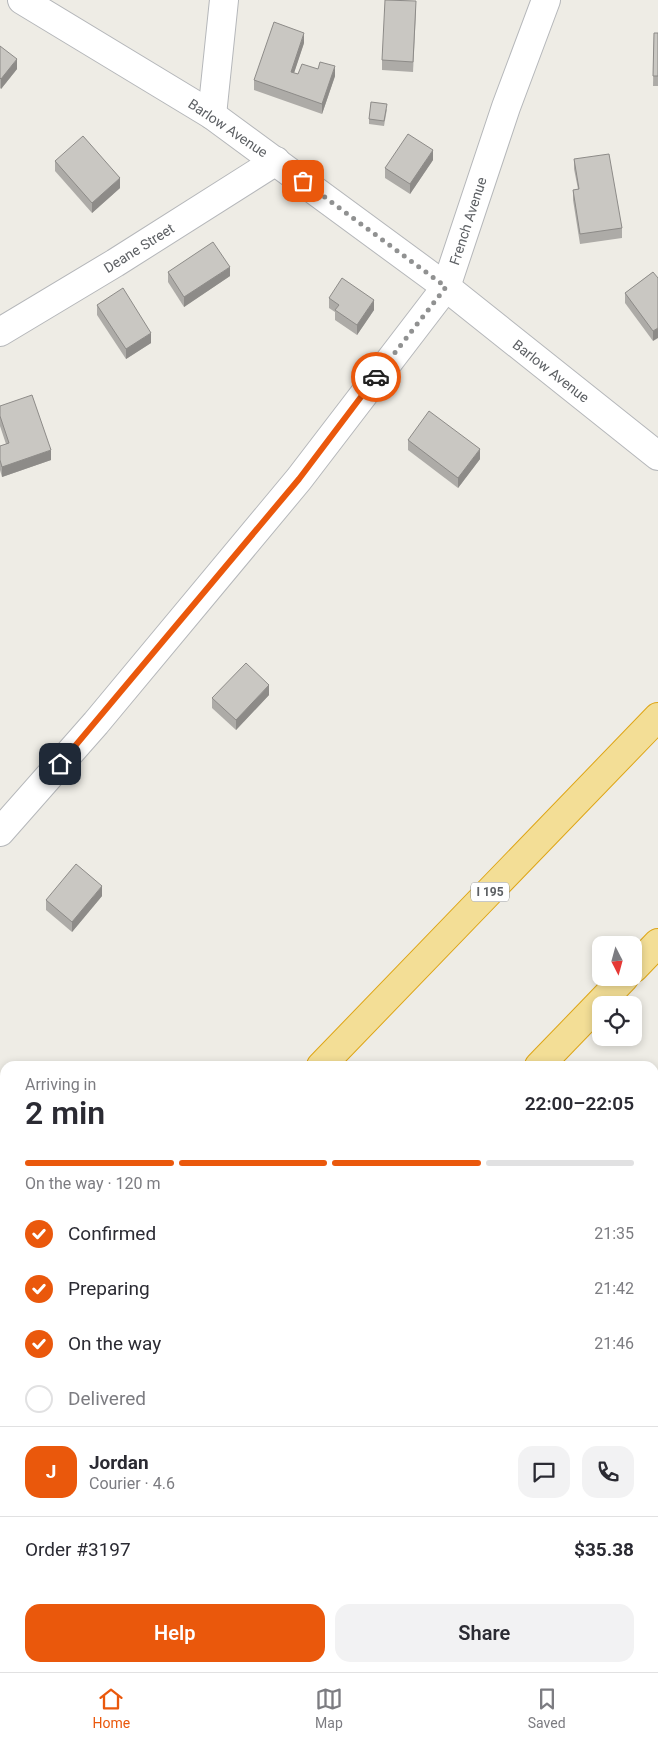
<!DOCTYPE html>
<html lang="en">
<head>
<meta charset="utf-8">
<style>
	body { margin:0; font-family:Roboto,sans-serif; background:#f2f2f3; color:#2b2b33; height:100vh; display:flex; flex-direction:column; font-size:19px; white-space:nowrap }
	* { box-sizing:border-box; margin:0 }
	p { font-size:16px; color:#7c7c81 }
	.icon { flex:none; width:28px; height:28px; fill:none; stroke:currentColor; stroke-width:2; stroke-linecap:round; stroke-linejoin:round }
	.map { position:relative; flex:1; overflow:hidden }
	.drawer { position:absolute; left:0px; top:1061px; width:659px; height:611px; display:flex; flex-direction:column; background:#fff; border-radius:15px 15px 0 0; box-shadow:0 2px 8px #0003 }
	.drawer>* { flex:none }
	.needle { width:32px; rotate:174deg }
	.buttons { position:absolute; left:592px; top:936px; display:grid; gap:10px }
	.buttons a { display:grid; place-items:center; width:50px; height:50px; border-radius:10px; background:#fff; box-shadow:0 2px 8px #0003; font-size:25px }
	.pin { position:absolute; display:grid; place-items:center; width:42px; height:42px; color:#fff; margin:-21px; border-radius:10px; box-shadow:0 2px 8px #0006 }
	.courier { position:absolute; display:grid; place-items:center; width:50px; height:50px; margin:-25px; border:4px solid #ea580c; border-radius:50%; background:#fff; color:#222; box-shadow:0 1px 6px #0007 }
	.overview em { font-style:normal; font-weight:600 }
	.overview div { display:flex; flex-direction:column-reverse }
	.overview { display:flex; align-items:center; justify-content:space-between; height:85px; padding:0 25px }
	h1 { font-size:32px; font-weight:600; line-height:38px }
	.bar { display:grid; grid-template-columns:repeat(4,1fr); gap:8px 5px; align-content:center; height:60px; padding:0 25px }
	.bar i { height:6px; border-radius:4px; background:#e1e1e2 }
	.bar .selected { background:#ea580c }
	.bar p { grid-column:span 4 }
	.line { display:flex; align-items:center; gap:12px; padding:0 25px; border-top:1px solid #e1e1e2 }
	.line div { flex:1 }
	.round { display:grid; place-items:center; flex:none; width:52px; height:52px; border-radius:15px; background:#f2f2f3 }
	ol { padding:0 25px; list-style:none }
	li { display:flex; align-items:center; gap:15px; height:55px }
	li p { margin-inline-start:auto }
	li .icon { padding:5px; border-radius:50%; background:#ea580c; color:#fff; stroke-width:4 }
	li:last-child { color:#7c7c81 }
	li i { width:28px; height:28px; border:2px solid #e1e1e2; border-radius:50% }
	.button { display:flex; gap:10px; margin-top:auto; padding:10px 25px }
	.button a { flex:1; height:58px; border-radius:15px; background:#ea580c; color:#fff; font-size:20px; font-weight:600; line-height:58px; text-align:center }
	.button a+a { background:#f2f2f3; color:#2b2b33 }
	.dock { display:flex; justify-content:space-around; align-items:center; height:70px; border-top:1px solid #e1e1e2; background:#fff; font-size:14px; color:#7c7c81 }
	.dock a { display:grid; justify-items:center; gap:2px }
	.dock .selected { color:#ea580c }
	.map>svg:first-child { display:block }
	.green { fill:#c4e3c4 }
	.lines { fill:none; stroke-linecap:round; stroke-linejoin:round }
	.street-casing { stroke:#b5b7ba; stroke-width:30 }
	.highway-casing { stroke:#dea515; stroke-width:30 }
	.path { stroke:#9cc1a8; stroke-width:3; stroke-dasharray:5 2.5; stroke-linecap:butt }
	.street { stroke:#fff; stroke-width:28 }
	.highway { stroke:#f3de96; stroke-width:28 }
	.wall { fill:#adaba7 }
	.shaded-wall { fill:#8d8b88 }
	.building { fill:#c9c7c2; stroke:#8d8b88 }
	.done { stroke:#909191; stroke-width:5; stroke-dasharray:0 9 }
	.route { stroke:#ea580c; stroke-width:6 }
	.labels { text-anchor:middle; stroke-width:4.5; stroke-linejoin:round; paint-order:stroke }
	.shield { fill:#fff; stroke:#8e9092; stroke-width:1 }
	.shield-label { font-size:12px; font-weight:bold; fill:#5d6064 }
	.street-label { font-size:14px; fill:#5d6064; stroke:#fff }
</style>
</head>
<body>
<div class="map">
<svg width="658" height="1672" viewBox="0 0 658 1672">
	<rect width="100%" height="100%" fill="#eeece5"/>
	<g class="green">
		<path d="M654,1543L658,1544V1672H489L490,1668H654Z"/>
		<path d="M279,1668H434L433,1672H276Z"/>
	</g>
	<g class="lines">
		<g class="street-casing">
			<g id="street">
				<path d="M22,0L212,115L446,287L658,456"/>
				<path d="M212,115L224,0"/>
				<path d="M0,332L115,263L276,161"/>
				<path d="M0,832L96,723L299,479L446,287L506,107L546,0"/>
			</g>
		</g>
		<g class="highway-casing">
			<g id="highway">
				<path d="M634,968L658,943"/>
				<path d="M321,1066L658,717"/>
				<path d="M539,1066L624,978"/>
				<path d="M0,1408L5,1402"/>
				<path d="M10,1672L14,1668"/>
			</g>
		</g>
		<g class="path">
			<path d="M654,1527L658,1528"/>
			<path d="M463,1672L464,1668"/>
		</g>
		<use href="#street" class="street"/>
		<use href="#highway" class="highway"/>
	</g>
	<g class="wall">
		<path d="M416,11L413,72L382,70V60Z"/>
		<path d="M654,33H658V86H653Z"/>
		<path d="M304,43L294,73L298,74L318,69L335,76L322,114L254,90V80Z"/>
		<path d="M0,46L17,69L1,89L0,88Z"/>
		<path d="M387,109L384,126L369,124V119Z"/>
		<path d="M574,159L622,228V238L580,244L573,200V190L578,189L574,169Z"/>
		<path d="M433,160L410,194L385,178V168Z"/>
		<path d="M55,161L120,188L92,213L55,171Z"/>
		<path d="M168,272L230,276L184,307L168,282Z"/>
		<path d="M653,272V341L625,303V293Z"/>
		<path d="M329,298L374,310L357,335L335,320V312L329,308Z"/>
		<path d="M97,305L151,343L126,359L97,315Z"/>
		<path d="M0,406L51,460L2,477L0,470V446L6,444L0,426Z"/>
		<path d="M408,440L480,459L458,488L408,450Z"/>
		<path d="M269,695L236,730L212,708V698Z"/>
		<path d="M102,896L72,932L46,910V900Z"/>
	</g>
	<g class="shaded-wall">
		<path d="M304,33V43L291,82V72Z"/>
		<path d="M17,59V69L1,89V79Z"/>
		<path d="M335,66V76L322,114V104Z"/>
		<path d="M433,150V160L410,194V184Z"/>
		<path d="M120,178V188L92,213V203Z"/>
		<path d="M230,267V276L184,307V297Z"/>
		<path d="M374,300V310L357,335V325Z"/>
		<path d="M658,328V338L653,341V331Z"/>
		<path d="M151,333V343L126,359V349Z"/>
		<path d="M480,449V459L458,488V478Z"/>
		<path d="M51,450V460L2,477V467Z"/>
		<path d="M269,685V695L236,730V720Z"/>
		<path d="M102,886V896L72,932V922Z"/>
	</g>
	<g class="building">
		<path d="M385,0L416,1L413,62L382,60Z"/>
		<path d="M274,22L304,33L291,72L298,74L302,64L318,69L320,62L335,66L322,104L254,80Z"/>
		<path d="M654,33H658V76H653Z"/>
		<path d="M0,46L17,59L1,79L0,78Z"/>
		<path d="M371,102L387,104L384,121L369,119Z"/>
		<path d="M408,134L433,150L410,184L385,168Z"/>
		<path d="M83,136L120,178L92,203L55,161Z"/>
		<path d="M609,154L622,228L580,234L573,190L579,189L574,159Z"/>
		<path d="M213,242L230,267L184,297L168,272Z"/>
		<path d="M653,272L658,278V328L653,331L625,293Z"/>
		<path d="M342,278L374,300L357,325L335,310L339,305L329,298Z"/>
		<path d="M123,288L151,333L126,349L97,305Z"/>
		<path d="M32,395L51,450L2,467L0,460V446L9,443L0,416V406Z"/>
		<path d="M429,411L480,449L458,478L408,440Z"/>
		<path d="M246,663L269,685L236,720L212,698Z"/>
		<path d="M76,864L102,886L72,922L46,900Z"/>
	</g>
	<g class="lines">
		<path class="done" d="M303,181L446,287L376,377"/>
		<path class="route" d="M60,764L299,479L376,377"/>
	</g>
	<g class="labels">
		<rect class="shield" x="471" y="882.5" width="38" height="19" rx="4"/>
		<g class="shield-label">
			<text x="490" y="896">I 195</text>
		</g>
		<g class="street-label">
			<text transform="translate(228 128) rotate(34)" y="5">Barlow Avenue</text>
			<text transform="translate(468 221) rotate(-72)" y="5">French Avenue</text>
			<text transform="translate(139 248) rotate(-32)" y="5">Deane Street</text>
			<text transform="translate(551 371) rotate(38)" y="5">Barlow Avenue</text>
		</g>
	</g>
</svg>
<div class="buttons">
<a><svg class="needle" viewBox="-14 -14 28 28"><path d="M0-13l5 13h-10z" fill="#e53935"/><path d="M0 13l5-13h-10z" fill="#7c7c81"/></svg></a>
<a><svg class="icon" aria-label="locate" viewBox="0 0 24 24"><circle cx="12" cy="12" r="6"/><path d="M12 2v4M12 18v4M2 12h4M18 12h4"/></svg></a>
</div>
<div class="pin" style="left:303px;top:181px;background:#ea580c"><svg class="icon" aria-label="bag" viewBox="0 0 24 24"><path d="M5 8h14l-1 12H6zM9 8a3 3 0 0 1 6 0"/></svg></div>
<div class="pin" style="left:60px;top:764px;background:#1f2937"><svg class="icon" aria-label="home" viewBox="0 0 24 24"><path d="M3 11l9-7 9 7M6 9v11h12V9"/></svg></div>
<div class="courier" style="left:376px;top:377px"><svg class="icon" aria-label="car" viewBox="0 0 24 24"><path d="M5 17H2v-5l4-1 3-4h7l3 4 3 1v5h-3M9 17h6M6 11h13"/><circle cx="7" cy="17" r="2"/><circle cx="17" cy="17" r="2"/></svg></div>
<section class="drawer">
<div class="overview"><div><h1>2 min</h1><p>Arriving in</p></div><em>22:00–22:05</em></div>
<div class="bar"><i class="selected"></i><i class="selected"></i><i class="selected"></i><i></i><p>On the way · 120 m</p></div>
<ol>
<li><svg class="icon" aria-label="check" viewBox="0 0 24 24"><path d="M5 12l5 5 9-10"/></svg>Confirmed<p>21:35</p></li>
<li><svg class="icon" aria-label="check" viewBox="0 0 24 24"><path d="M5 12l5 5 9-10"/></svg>Preparing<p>21:42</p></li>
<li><svg class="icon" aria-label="check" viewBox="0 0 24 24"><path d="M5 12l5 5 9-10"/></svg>On the way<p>21:46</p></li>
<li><i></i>Delivered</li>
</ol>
<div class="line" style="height:90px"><b class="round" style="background:#ea580c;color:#fff">J</b><div><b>Jordan</b><p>Courier · 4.6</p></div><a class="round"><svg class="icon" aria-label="chat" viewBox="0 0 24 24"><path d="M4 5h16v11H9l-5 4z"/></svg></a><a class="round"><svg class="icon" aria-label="phone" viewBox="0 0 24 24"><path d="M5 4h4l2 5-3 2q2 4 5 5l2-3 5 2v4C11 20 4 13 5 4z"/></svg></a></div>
<div class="line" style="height:65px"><div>Order #3197</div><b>$35.38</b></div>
<div class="button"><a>Help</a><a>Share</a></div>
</section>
</div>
<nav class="dock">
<a class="selected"><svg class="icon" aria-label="home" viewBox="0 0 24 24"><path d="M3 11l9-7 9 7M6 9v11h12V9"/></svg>Home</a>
<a><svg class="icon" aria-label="map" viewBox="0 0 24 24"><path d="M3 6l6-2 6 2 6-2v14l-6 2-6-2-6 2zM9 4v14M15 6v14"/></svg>Map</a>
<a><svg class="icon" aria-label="saved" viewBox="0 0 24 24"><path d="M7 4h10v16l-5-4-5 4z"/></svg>Saved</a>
</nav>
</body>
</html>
